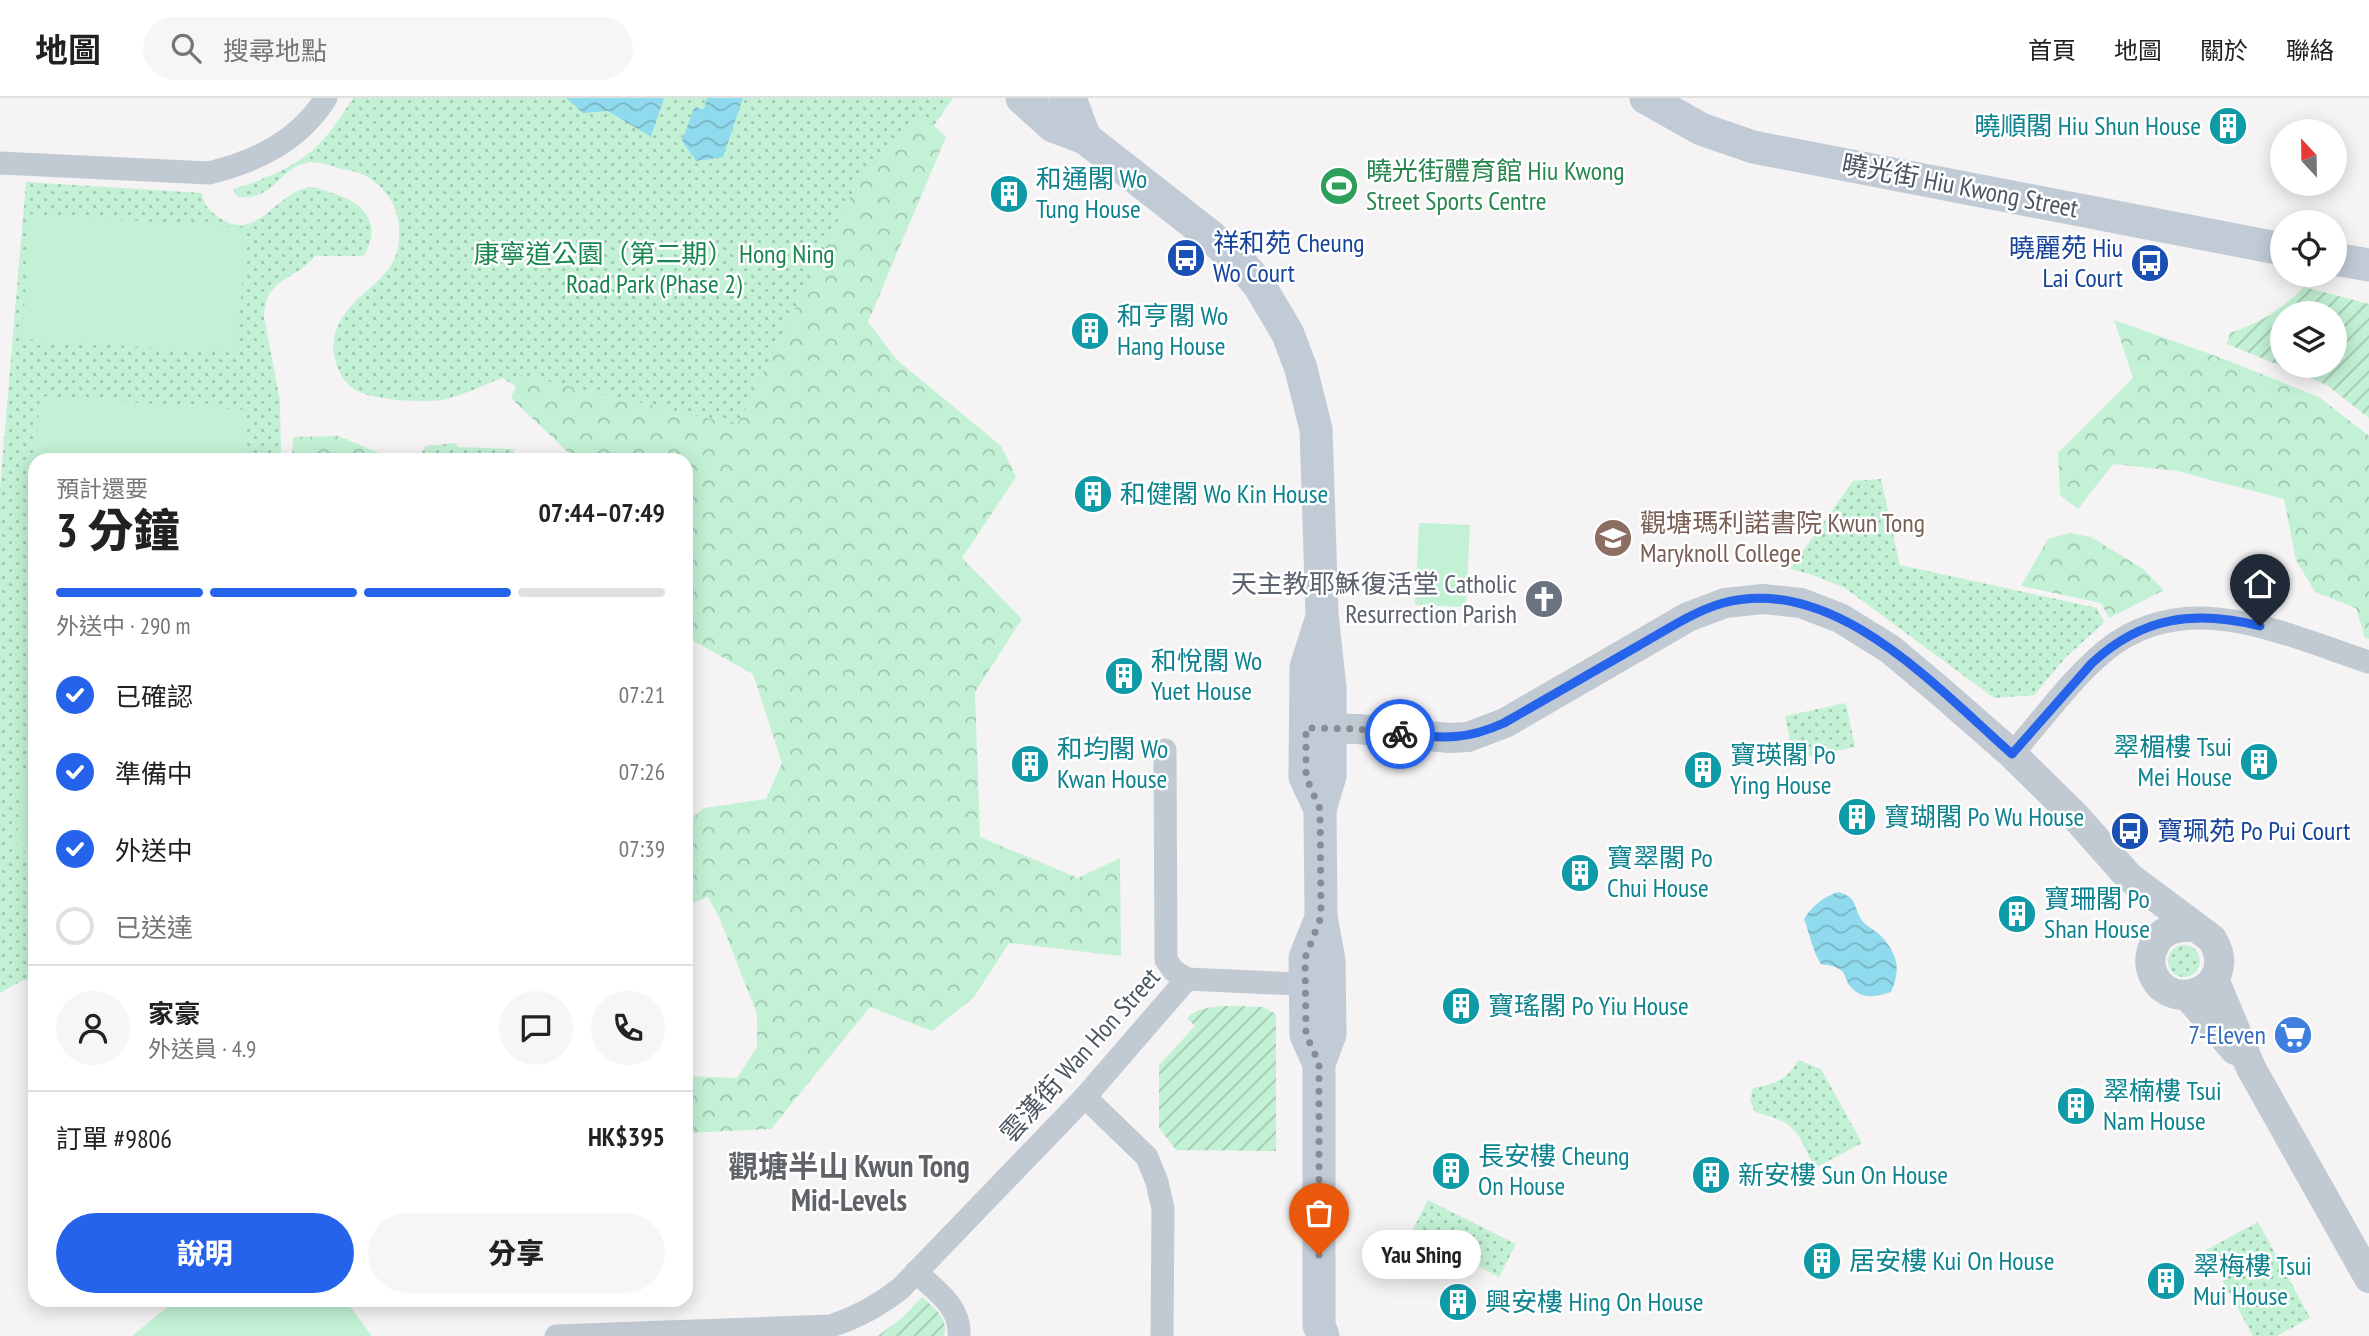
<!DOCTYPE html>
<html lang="zh-TW">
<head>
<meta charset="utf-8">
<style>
	body { margin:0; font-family:"PT Sans Narrow","Noto Sans TC",sans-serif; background:#f6f6f6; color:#222; height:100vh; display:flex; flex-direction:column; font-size:26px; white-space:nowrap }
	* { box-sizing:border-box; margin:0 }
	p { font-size:23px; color:#767676 }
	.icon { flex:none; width:38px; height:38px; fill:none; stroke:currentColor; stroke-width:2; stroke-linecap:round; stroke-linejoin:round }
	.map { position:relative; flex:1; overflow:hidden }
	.side { position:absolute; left:28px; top:355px; width:665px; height:854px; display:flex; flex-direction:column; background:#fff; border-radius:21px; box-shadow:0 4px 18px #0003 }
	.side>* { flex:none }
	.needle { width:46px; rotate:338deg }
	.fabs { position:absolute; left:2270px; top:21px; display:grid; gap:14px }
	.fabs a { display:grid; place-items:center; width:77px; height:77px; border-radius:50%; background:#fff; box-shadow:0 4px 18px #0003; font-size:35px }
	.pin { position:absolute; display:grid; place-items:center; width:60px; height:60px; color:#fff; margin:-72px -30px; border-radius:50% 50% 50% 0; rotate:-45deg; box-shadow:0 0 7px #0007 }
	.pin .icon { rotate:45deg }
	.courier { position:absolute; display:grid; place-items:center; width:70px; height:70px; margin:-35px; border:5px solid #2563eb; border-radius:50%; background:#fff; color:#222; box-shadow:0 2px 9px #0007 }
	.bubble { position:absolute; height:49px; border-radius:24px; background:#fff; box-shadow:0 4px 18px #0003; font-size:23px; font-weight:800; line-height:49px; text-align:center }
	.summary em { font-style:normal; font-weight:800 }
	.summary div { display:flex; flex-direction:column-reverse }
	.summary { display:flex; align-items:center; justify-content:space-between; height:119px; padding:0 28px }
	h1 { font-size:46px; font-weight:800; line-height:52px }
	.bar { display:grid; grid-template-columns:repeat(4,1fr); gap:10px 7px; align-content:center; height:84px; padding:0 28px }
	.bar i { height:9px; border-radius:5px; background:#e0e0e0 }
	.bar .on { background:#2563eb }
	.bar p { grid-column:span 4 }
	.line { display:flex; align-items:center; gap:18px; padding:0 28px; border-top:2px solid #e0e0e0 }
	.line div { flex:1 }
	.round { display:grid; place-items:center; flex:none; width:74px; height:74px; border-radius:37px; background:#f6f6f6 }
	ol { padding:0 28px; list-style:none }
	li { display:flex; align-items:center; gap:21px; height:77px }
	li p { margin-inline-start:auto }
	li .icon { padding:7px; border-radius:50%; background:#2563eb; color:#fff; stroke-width:4 }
	li:last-child { color:#767676 }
	li i { width:38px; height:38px; border:4px solid #e0e0e0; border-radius:50% }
	.action { display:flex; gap:14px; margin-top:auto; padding:14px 28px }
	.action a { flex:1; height:80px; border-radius:42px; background:#2563eb; color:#fff; font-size:28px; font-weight:800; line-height:80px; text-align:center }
	.action a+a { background:#f6f6f6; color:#222 }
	header { display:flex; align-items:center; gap:42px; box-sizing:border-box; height:98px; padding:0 35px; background:#fff; border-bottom:2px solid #e0e0e0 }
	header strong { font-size:33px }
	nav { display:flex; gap:38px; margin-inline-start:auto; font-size:24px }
	.search { width:490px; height:63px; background:#f6f6f6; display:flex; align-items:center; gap:18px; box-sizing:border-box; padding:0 24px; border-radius:38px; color:#767676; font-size:26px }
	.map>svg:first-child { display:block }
	.grass { fill:url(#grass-dots) }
	.forest { fill:url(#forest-crowns) }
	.garden { fill:url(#garden-furrows); fill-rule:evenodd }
	.pitch { fill:#c3f1d5 }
	.water { fill:url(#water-waves) }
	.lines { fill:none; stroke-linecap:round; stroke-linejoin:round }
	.minor { stroke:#c1cad2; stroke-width:23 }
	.tertiary { stroke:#c1cad2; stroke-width:30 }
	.secondary { stroke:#c1cbd6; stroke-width:33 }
	.done { stroke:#868d94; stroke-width:7; stroke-dasharray:0 12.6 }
	.route { stroke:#2563eb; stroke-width:9 }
	.labels { text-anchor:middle; stroke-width:5; stroke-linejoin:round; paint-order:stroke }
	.culture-label { font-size:26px; fill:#0d838f; stroke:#fff; text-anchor:start }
	.leisure-label { font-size:26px; fill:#27864d; stroke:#fff; text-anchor:start }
	.street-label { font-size:26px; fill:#4a5661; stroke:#fff }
	.transit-label { font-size:26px; fill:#164399; stroke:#fff; text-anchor:start }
	.park-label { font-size:26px; fill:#17864f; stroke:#fff }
	.education-label { font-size:26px; fill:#785e54; stroke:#fff; text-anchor:start }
	.worship-label { font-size:26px; fill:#5b616d; stroke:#fff; text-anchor:end }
	.shop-label { font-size:26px; fill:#366cbe; stroke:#fff; text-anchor:end }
	.quarter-label { font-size:30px; font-weight:bold; fill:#5f6368; stroke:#fff }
</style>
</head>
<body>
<header>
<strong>地圖</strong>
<div class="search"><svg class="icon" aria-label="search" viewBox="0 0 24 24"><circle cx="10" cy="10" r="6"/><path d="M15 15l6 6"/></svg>搜尋地點</div>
<nav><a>首頁</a><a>地圖</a><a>關於</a><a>聯絡</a></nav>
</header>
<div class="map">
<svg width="2369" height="1238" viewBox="0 0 2369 1238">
	<defs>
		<pattern id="grass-dots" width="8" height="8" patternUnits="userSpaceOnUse" patternTransform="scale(1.75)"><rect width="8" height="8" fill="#c3f1d5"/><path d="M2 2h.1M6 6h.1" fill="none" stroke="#a0c6b0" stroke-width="1.8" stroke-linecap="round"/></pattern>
		<pattern id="forest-crowns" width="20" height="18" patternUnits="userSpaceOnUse" patternTransform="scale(1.75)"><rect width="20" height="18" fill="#c3f1d5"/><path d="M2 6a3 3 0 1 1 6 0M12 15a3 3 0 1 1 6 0" fill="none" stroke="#a0c6b0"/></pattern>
		<pattern id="garden-furrows" width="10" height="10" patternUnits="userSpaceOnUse" patternTransform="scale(1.75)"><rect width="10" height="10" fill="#c3f1d5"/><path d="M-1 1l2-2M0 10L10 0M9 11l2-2" fill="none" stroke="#a0c6b0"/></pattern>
		<pattern id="water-waves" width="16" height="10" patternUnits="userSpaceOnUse" patternTransform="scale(1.75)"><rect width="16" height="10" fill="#90daee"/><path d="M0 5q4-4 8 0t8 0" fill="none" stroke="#78b4c4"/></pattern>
	</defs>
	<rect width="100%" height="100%" fill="#f5f3f3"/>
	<g class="grass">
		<path d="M353,0H953L909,63L745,363L617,347L502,280C483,287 461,299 442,302C423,305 374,302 357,293C337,282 329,253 336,233C352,186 412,184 397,117C393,100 379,85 364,77C356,73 346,72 338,70C326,66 314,62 302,66C277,75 273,102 238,99L233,91C256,85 289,71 308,56C327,41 340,20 353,0Z"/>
		<path d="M26,84L202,95C203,106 210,114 220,120C258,146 277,92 311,89C318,89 325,93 332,95C364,105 383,124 364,158H315C294,184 266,178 264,219L280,302L281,362H35V882H23L0,895V390Z"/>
		<path d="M456,345L458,349L513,351L517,362H417L426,348Z"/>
		<path d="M1881,381L1900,467L2097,510L2104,525L2067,558L2034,597L1994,600L1845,490L1810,476L1790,471L1853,383Z"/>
		<path d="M1846,605L1855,649L1794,662L1785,618Z"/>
		<circle cx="2184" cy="863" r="16"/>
		<path d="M1798,962L1821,971L1862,1045L1815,1070C1795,1031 1799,1026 1755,1014L1750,1002L1753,990C1774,986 1789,981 1798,962Z"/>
		<path d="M1428,1102L1516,1146L1499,1179L1412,1133Z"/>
		<path d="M2258,1124L2310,1220L2277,1238H2253L2206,1152Z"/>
	</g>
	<g class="forest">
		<path d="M924,19L946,39L868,224L897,262L1001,348L1016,379L962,460L1022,521L975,594L980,739L1078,780L1120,760L1121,858L1009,845L974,899L932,933L870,909L771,1031L686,1035V978L737,980L757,949V916L719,819L708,799L686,808V725L704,710L766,701L782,665L753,576L686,539V362H576L511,300L521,277L737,327L866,67Z"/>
		<path d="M2114,222L2224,261L2319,299L2369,338V541L2365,540L2356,510L2315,494L2296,462L2284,401L2177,373L2113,366L2078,411L2060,397L2058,355L2133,280Z"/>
		<path d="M338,338L384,357L385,362H292L293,339Z"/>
		<path d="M2070,435L2091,439L2143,471L2164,492L2109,520L2101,505L2021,488L2048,441Z"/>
	</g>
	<g class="garden">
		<path d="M2304,189L2369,206V320L2327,287L2227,246L2230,235C2263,223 2278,214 2304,189ZM2282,215H2334V268H2282Z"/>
		<path d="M1263,909L1276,916V1053L1176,1052L1159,1030V967L1195,928L1187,920C1203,903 1241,909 1263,909Z"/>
		<path d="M922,1199C934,1210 949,1220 944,1238H878L902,1220Z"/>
	</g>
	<g class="pitch">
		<path d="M31,116L246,130L237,255L22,241Z"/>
		<path d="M40,298L247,312L244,362H35Z"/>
		<path d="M1419,425L1470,427L1466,509L1415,507Z"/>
		<path d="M22,678H35V754L16,752Z"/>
		<path d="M176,1202H345L372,1238H132Z"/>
	</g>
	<g class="water">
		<path d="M566,0H664L651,39L608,13L583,15Z"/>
		<path d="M707,0H743L723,59L696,63L682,43L694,10L704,11Z"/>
		<path d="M1838,794C1857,799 1853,807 1861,821C1866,829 1876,832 1882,839C1898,857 1901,872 1891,894C1876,899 1861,902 1850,888C1846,884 1846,877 1842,873C1836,868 1828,867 1821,866C1812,852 1810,836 1804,821C1813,807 1822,800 1838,794Z"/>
	</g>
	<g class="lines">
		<g class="minor">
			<path d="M0,65L209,75C257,63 299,43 326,0"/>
			<path d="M1165,652L1166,862L1174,873L1187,881L1319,887"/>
			<path d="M2012,656C2042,622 2070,582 2105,553C2186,487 2283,536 2369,564"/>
			<path d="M1085,999L1147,1059L1157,1084L1163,1111L1162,1238"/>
			<path d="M916,1174C936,1193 961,1208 959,1238"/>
			<path d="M556,1238L831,1228C858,1219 879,1208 901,1190L1085,999L1187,881"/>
		</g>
		<g class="tertiary">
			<path d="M1306,630L1358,631L1449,640L1468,639L1505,625L1688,519L1725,505L1763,501L1801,505L1840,520L1890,551L1940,593L2012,656L2075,718L2129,779L2212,841C2243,892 2164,921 2151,870C2149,861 2151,852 2156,844C2164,830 2179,828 2194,829"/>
			<path d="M2214,881L2251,970L2369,1180"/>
			<path d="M2187,897L2235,952"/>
		</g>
		<g class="secondary">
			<path d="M1022,0L1053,28L1085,40L1209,137L1243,168L1259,187L1288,236L1301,271L1316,331L1322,516L1330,589V678L1320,711L1321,819L1329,862L1330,936L1319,966V1227L1323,1238"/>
			<path d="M1065,0L1073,8L1085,40"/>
			<path d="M1646,0L1701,31L1753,49L2282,151"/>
			<path d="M2334,161L2369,167"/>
			<path d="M1320,525L1306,569L1305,679L1320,711"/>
			<path d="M1319,966L1306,937L1305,860L1321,820"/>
		</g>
	</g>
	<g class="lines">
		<path class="done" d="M1319,1157V965L1306,937L1305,860L1321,819L1320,711L1306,679V630L1358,631L1400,636"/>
		<path class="route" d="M1400,636C1443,640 1464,643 1504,625C1549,599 1593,574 1638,548C1665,533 1692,514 1723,505C1834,475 1937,590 2012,656L2092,565C2143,518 2195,512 2260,528"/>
	</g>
	<defs>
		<g id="building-disc" transform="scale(2.0125)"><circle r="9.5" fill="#0f9aa8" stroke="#fff"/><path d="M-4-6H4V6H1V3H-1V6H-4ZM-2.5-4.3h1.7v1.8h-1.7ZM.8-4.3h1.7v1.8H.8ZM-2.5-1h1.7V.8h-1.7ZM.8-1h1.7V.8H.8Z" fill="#fff"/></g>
		<g id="stadium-disc" transform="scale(2.0125)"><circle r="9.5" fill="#2e9e5b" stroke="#fff"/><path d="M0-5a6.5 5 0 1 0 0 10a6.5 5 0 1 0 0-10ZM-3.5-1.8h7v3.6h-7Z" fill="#fff"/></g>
		<g id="bus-disc" transform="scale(2.0125)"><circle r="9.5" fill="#1a4fb4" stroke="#fff"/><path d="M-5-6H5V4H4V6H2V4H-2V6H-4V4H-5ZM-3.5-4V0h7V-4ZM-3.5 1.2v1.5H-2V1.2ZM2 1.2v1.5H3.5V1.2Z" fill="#fff"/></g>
		<g id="school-disc" transform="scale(2.0125)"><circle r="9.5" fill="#8d6e63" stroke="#fff"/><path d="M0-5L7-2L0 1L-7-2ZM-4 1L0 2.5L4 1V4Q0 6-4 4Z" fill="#fff"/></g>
		<g id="church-disc" transform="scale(2.0125)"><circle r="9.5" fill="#6b7280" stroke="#fff"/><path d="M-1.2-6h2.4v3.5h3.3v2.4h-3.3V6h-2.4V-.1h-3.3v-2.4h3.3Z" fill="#fff"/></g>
		<g id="supermarket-disc" transform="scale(2.0125)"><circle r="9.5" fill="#3f7fe0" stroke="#fff"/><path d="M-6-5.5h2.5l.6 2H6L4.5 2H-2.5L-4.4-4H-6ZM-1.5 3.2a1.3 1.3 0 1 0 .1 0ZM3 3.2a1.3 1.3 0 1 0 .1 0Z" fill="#fff"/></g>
	</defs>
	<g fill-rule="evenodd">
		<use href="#building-disc" x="2228" y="28"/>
		<use href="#stadium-disc" x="1339" y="88"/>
		<use href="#building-disc" x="1009" y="96"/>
		<use href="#bus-disc" x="1186" y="160"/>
		<use href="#bus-disc" x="2150" y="165"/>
		<use href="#building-disc" x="1090" y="233"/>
		<use href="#building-disc" x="1093" y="396"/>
		<use href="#school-disc" x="1613" y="440"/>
		<use href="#church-disc" x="1544" y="501"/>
		<use href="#building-disc" x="1124" y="578"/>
		<use href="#building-disc" x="2259" y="664"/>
		<use href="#building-disc" x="1030" y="666"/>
		<use href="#building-disc" x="1703" y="672"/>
		<use href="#building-disc" x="1857" y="719"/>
		<use href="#bus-disc" x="2130" y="733"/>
		<use href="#building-disc" x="1580" y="775"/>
		<use href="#building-disc" x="2017" y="816"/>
		<use href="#building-disc" x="1461" y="908"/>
		<use href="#supermarket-disc" x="2293" y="937"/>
		<use href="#building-disc" x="2076" y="1008"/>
		<use href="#building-disc" x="1451" y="1073"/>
		<use href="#building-disc" x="1711" y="1077"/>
		<use href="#building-disc" x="1822" y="1163"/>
		<use href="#building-disc" x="2166" y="1183"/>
		<use href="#building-disc" x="1458" y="1204"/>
	</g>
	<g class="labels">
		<g class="culture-label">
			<text x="2201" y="37" text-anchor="end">曉順閣 Hiu Shun House</text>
			<text x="1036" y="90">和通閣 Wo<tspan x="1036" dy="30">Tung House</tspan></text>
			<text x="1117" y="227">和亨閣 Wo<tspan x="1117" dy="30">Hang House</tspan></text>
			<text x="1120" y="405">和健閣 Wo Kin House</text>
			<text x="1151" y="572">和悅閣 Wo<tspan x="1151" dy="30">Yuet House</tspan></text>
			<text x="2232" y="658" text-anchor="end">翠楣樓 Tsui<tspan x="2232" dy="30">Mei House</tspan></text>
			<text x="1057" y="660">和均閣 Wo<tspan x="1057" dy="30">Kwan House</tspan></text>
			<text x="1730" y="666">寶瑛閣 Po<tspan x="1730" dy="30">Ying House</tspan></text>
			<text x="1884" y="728">寶瑚閣 Po Wu House</text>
			<text x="1607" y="769">寶翠閣 Po<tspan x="1607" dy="30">Chui House</tspan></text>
			<text x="2044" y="810">寶珊閣 Po<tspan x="2044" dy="30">Shan House</tspan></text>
			<text x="1488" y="917">寶瑤閣 Po Yiu House</text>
			<text x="2103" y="1002">翠楠樓 Tsui<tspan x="2103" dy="30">Nam House</tspan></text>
			<text x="1478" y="1067">長安樓 Cheung<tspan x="1478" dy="30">On House</tspan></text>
			<text x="1738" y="1086">新安樓 Sun On House</text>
			<text x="1849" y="1172">居安樓 Kui On House</text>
			<text x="2193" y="1177">翠梅樓 Tsui<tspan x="2193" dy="30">Mui House</tspan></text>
			<text x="1485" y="1213">興安樓 Hing On House</text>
		</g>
		<g class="leisure-label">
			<text x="1366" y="82">曉光街體育館 Hiu Kwong<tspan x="1366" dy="30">Street Sports Centre</tspan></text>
		</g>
		<g class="street-label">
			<text transform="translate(1960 88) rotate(11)" y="9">曉光街 Hiu Kwong Street</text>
			<text transform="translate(1080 957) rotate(-48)" y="9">雲漢街 Wan Hon Street</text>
		</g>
		<g class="transit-label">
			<text x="1213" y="154">祥和苑 Cheung<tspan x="1213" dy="30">Wo Court</tspan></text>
			<text x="2123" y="159" text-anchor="end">曉麗苑 Hiu<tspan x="2123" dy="30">Lai Court</tspan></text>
			<text x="2157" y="742">寶珮苑 Po Pui Court</text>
		</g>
		<g class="park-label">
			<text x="654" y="165">康寧道公園（第二期） Hong Ning<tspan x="654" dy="30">Road Park (Phase 2)</tspan></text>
		</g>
		<g class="education-label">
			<text x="1640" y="434">觀塘瑪利諾書院 Kwun Tong<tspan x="1640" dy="30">Maryknoll College</tspan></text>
		</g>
		<g class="worship-label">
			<text x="1517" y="495">天主教耶穌復活堂 Catholic<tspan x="1517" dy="30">Resurrection Parish</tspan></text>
		</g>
		<g class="shop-label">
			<text x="2266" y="946">7-Eleven</text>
		</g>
		<g class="quarter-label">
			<text x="849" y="1079">觀塘半山 Kwun Tong<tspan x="849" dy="34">Mid-Levels</tspan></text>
		</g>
	</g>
</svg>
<div class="fabs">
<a><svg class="needle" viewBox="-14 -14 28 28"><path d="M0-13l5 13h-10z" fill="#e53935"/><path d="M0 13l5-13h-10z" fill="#767676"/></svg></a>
<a><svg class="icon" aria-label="locate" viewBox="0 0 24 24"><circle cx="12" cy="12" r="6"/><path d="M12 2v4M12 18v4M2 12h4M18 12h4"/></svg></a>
<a><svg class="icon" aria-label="layers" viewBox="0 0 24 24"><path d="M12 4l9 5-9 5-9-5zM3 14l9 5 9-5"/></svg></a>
</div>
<div class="pin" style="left:1319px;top:1157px;background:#ea580c"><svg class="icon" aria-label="bag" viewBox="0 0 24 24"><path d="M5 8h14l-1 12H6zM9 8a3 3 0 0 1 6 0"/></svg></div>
<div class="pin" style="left:2260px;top:528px;background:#1f2937"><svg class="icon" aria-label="home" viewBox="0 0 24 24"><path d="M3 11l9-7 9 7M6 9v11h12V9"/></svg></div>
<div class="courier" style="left:1400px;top:636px"><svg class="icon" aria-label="bike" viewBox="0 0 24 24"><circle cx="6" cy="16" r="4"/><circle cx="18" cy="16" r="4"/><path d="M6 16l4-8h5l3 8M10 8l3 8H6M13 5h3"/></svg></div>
<div class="bubble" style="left:1362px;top:1132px;width:119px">Yau Shing</div>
<section class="side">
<div class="summary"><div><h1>3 分鐘</h1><p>預計還要</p></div><em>07:44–07:49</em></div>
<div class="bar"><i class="on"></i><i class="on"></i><i class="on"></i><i></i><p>外送中 · 290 m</p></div>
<ol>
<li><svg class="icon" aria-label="check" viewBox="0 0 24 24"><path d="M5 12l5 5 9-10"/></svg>已確認<p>07:21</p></li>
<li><svg class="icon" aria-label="check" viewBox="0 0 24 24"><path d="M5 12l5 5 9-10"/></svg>準備中<p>07:26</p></li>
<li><svg class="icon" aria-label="check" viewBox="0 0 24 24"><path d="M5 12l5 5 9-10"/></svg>外送中<p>07:39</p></li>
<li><i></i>已送達</li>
</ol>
<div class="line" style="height:126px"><a class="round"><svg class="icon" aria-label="person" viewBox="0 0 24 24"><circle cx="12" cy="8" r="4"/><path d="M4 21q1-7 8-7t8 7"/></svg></a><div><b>家豪</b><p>外送員 · 4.9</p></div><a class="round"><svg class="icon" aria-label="chat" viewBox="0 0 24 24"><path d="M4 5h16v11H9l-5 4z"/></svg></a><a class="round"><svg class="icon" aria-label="phone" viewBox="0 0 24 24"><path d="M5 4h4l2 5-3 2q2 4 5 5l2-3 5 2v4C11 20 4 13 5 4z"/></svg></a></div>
<div class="line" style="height:91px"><div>訂單 #9806</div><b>HK$395</b></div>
<div class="action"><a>說明</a><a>分享</a></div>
</section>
</div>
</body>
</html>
